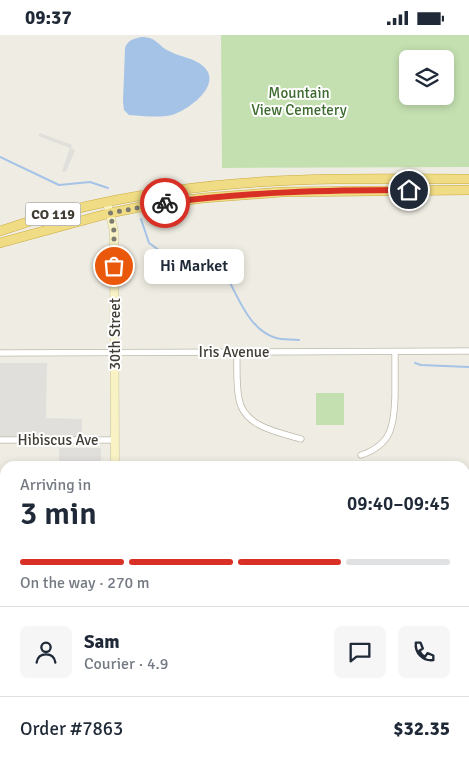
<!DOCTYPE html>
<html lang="en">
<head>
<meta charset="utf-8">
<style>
	body { margin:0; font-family:Signika,sans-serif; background:#f6f6f7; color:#1f2937; height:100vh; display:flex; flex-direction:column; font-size:19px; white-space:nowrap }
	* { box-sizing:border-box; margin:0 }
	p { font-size:16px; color:#747a83 }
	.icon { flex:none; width:28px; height:28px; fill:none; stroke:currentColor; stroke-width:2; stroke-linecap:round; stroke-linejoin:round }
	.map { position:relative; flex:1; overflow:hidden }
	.side { position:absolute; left:0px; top:426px; width:470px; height:311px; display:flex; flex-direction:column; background:#fff; border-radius:15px 15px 0 0; box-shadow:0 2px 8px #0003 }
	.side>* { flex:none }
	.fabs { position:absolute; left:399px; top:15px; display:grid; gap:10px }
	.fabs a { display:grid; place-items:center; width:55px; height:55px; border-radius:8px; background:#fff; box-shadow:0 2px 8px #0003; font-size:25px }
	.pin { position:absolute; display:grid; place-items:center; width:42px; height:42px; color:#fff; margin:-21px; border:2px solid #fff; border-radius:50%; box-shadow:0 1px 5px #0007 }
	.courier { position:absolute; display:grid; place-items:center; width:50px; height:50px; margin:-25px; border:4px solid #d93025; border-radius:50%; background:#fff; color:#222; box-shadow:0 1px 6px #0007 }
	.bubble { position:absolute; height:35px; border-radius:8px; background:#fff; box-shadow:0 2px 8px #0003; font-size:16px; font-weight:600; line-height:35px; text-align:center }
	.headline em { font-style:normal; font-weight:600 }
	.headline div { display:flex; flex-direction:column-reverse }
	.headline { display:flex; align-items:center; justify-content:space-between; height:85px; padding:0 20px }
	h1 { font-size:32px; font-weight:600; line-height:38px }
	.bar { display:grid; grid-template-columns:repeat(4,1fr); gap:8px 5px; align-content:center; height:60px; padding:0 20px }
	.bar i { height:6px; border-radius:4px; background:#e0e1e3 }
	.bar .on { background:#d93025 }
	.bar p { grid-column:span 4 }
	.line { display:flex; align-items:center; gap:12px; padding:0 20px; border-top:1px solid #e0e1e3 }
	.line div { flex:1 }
	.round { display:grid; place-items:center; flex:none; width:52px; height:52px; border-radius:8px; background:#f6f6f7 }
	.status { display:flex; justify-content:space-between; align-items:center; height:35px; padding:0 25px; background:#fff; direction:ltr }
	.status svg { height:14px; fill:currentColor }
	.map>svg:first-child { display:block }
	.residential { fill:#e3e0d2 }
	.green { fill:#c4e0b0; fill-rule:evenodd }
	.parking { fill:#e0dfdb }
	.water { fill:#a5c3e7 }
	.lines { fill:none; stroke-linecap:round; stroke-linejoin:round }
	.stream { stroke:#a5c3e7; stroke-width:2 }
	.minor-casing { stroke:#bdb9aa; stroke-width:7 }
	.tertiary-casing { stroke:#bdb9aa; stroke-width:8 }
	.secondary-casing { stroke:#cbc497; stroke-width:9 }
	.trunk-casing { stroke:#cbab42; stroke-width:10 }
	.minor { stroke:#fff; stroke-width:5.5 }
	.tertiary { stroke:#fff; stroke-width:7 }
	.secondary { stroke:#f8f2c5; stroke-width:8 }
	.trunk { stroke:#f0dc84; stroke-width:9 }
	.done { stroke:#7e7b71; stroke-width:5; stroke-dasharray:0 9 }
	.route { stroke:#d93025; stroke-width:6 }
	.labels { text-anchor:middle; stroke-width:4; stroke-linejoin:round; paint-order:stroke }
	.shield { fill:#fff; stroke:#7a7771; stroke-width:1 }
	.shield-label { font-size:14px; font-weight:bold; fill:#413d34 }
	.park-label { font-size:15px; fill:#3e6b2f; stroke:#fff }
	.street-label { font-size:15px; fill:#413d34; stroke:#fff }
</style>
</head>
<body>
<div class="status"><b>09:37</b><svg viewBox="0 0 49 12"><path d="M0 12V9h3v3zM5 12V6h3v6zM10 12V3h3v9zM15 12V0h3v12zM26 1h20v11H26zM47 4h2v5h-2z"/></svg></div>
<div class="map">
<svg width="469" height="737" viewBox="0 0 469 737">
	<rect width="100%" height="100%" fill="#efede3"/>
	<path class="residential" d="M126,733H308L307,737H126Z"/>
	<g class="green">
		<path d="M221,0H469V132L222,133ZM408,24H445V61H408Z"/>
		<rect x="316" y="358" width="28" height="32"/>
	</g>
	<g class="parking">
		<path d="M40,98L72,110L71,113L75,115L66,137L62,136L70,113L38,101Z"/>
		<path d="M0,328H47L46,383L82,384V402H0Z"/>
		<rect x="59" y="413" width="42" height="18"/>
		<path d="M0,698H5V732L65,733V737H0Z"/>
	</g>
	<path class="water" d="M141,2C158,2 157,11 171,17C181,22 194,23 203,31C224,49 189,75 172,80C158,83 143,81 129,80L124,75L123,67L125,13C128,5 133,4 141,2Z"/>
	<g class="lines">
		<g class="stream">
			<path d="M0,122L59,150L90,147L108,153"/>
			<path d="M141,184L149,208L170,223L228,244C240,266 250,295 276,303C283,305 292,304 299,305"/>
			<path d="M415,328L421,330L469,332"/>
			<path d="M465,691L469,694"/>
			<path d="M322,737L323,732"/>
		</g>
		<g class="minor-casing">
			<g id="minor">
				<path d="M237,317C237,332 236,349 239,364C244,392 278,397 301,404"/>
				<path d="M0,318L469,316"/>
				<path d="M0,405H115"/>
				<path d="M361,420C392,410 394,390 395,361C395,346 395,332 395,317"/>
				<path d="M0,484H4"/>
				<path d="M465,642L469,643"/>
				<path d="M465,722H469"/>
				<path d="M64,732L65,737"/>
				<path d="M161,732V737"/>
				<path d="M218,737V732"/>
				<path d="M274,737V732"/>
				<path d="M447,737L448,732"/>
			</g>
		</g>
		<g class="tertiary-casing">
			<path id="tertiary" d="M0,685H5"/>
		</g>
		<g class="secondary-casing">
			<g id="secondary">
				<path d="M107,168L114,196L115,431"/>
				<path d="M115,732V737"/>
			</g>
		</g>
		<g class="trunk-casing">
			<g id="trunk">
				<path d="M0,196C78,169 163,154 245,148C319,142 395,144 469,144"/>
				<path d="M0,208L110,178L150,170L203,163L282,157L469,155"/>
			</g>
		</g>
		<use href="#minor" class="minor"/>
		<use href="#tertiary" class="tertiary"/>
		<use href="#secondary" class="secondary"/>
		<use href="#trunk" class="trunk"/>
	</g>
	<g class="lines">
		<path class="done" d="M114,231V196L110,178L165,168"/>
		<path class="route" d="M165,168C246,157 327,155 409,155"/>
	</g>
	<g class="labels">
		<rect class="shield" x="25.5" y="167.5" width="55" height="23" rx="4"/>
		<g class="shield-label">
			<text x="53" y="184">CO 119</text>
		</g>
		<g class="park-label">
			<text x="299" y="63">Mountain<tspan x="299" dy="17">View Cemetery</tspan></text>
		</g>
		<g class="street-label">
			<text transform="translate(115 299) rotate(-90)" y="5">30th Street</text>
			<text x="234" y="322">Iris Avenue</text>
			<text x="58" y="410">Hibiscus Ave</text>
		</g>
	</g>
</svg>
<div class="fabs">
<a><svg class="icon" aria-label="layers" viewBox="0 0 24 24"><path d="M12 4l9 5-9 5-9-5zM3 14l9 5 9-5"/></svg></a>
</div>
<div class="pin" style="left:114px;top:231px;background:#ea580c"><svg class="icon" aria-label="bag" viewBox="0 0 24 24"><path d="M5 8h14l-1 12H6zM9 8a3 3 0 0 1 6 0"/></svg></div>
<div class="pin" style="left:409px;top:155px;background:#1f2937"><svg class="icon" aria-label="home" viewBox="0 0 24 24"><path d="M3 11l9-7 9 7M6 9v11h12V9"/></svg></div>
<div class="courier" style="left:165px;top:168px"><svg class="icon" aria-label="bike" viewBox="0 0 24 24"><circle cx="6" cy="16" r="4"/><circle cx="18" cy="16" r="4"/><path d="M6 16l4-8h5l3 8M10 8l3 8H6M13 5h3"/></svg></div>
<div class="bubble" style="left:144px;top:214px;width:100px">Hi Market</div>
<section class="side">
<div class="headline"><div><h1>3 min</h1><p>Arriving in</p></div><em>09:40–09:45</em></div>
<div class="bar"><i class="on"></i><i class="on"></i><i class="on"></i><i></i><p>On the way · 270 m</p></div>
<div class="line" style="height:90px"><a class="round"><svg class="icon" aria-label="person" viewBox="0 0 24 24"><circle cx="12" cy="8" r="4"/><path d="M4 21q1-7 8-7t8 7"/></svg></a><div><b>Sam</b><p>Courier · 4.9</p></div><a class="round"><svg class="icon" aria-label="chat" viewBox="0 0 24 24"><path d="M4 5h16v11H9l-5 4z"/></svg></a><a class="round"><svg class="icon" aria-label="phone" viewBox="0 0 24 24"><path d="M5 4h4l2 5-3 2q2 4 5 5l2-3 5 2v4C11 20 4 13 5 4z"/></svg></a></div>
<div class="line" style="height:65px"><div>Order #7863</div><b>$32.35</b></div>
</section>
</div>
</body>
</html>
